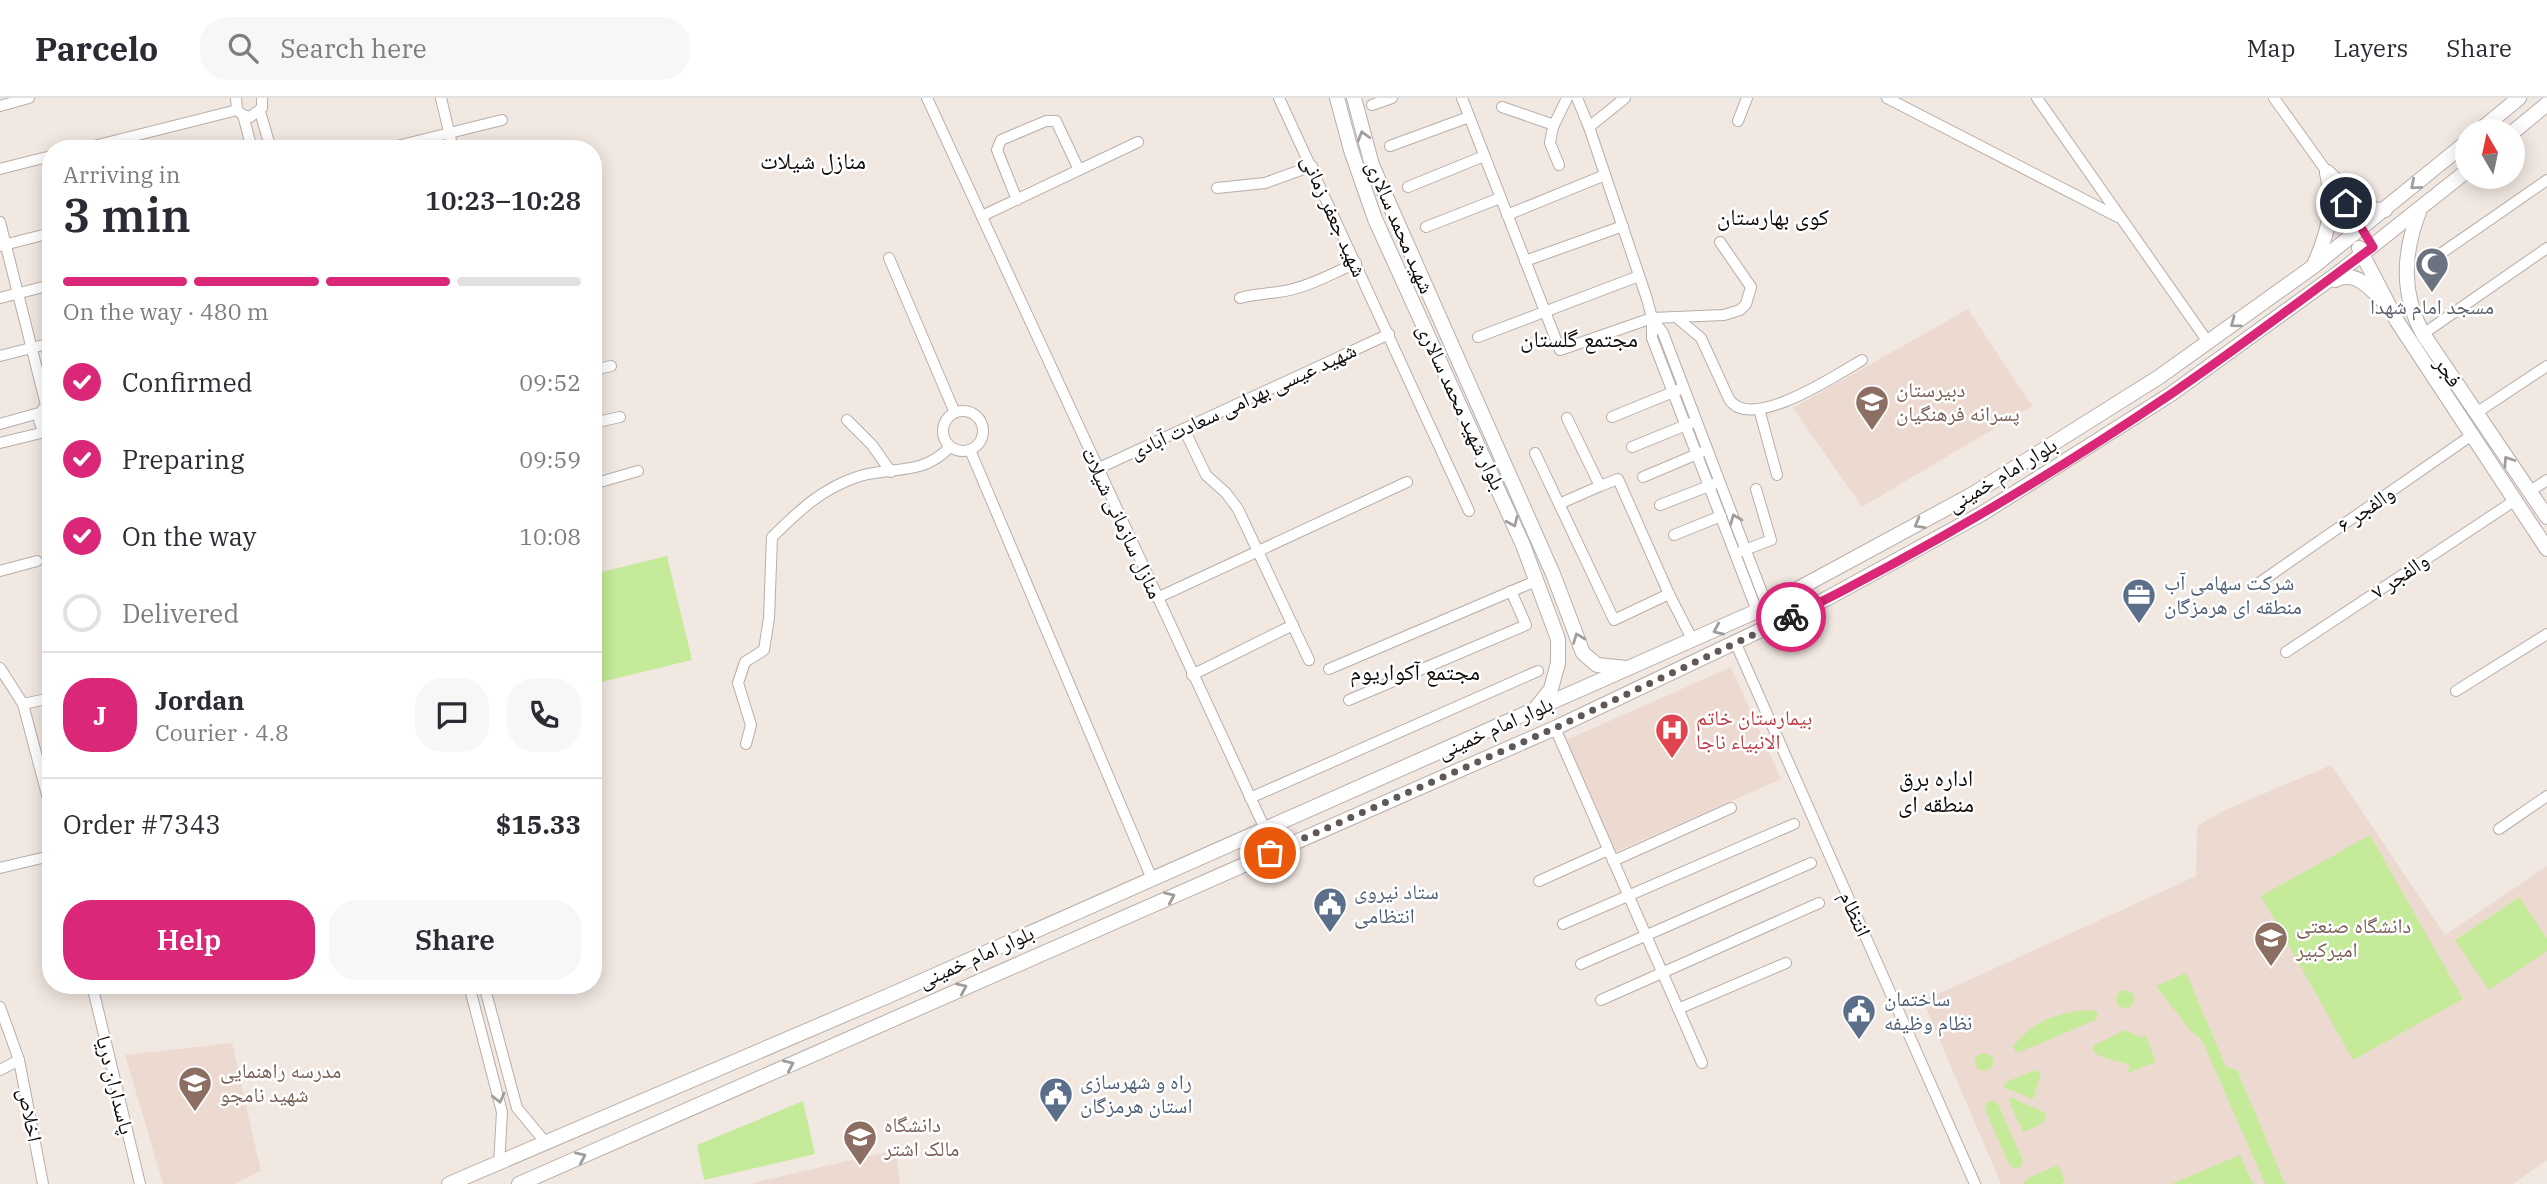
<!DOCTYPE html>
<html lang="en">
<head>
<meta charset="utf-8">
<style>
	body { margin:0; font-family:"IBM Plex Serif","Noto Naskh Arabic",serif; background:#f7f7f7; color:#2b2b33; height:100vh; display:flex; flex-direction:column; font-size:26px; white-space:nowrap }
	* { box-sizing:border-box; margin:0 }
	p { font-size:23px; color:#7c7c81 }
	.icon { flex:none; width:38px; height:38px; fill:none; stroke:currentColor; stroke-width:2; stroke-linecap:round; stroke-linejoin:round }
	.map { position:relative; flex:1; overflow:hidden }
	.side { position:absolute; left:42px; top:42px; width:560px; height:854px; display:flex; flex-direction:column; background:#fff; border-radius:28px; box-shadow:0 4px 18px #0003 }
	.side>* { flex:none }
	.needle { width:46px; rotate:351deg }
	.buttons { position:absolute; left:2455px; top:21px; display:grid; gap:14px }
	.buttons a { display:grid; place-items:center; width:70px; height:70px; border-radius:50%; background:#fff; box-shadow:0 4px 18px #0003; font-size:35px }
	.pin { position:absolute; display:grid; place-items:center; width:60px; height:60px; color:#fff; margin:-30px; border:4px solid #fff; border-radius:50%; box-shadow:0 2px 7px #0007 }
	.courier { position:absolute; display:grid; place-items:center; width:70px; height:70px; margin:-35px; border:5px solid #db2777; border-radius:50%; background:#fff; color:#222; box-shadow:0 2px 9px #0007 }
	.overview em { font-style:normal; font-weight:600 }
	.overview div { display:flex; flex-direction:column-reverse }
	.overview { display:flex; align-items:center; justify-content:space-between; height:119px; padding:0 21px }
	h1 { font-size:46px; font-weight:600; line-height:52px }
	.bar { display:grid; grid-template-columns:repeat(4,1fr); gap:10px 7px; align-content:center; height:84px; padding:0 21px }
	.bar i { height:9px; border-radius:5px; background:#e1e1e2 }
	.bar .active { background:#db2777 }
	.bar p { grid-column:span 4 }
	.line { display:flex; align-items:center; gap:18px; padding:0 21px; border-top:2px solid #e1e1e2 }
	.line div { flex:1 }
	.round { display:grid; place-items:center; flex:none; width:74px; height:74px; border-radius:28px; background:#f7f7f7 }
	ol { padding:0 21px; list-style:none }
	li { display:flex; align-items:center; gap:21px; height:77px }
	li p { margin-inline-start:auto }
	li .icon { padding:7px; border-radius:50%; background:#db2777; color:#fff; stroke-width:4 }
	li:last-child { color:#7c7c81 }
	li i { width:38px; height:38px; border:4px solid #e1e1e2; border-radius:50% }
	.primary-button { display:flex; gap:14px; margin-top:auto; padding:14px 21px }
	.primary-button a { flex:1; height:80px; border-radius:28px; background:#db2777; color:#fff; font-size:28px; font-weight:600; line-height:80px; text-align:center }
	.primary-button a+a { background:#f7f7f7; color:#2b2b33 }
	header { display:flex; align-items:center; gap:42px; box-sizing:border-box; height:98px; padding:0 35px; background:#fff; border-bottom:2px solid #e1e1e2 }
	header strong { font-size:33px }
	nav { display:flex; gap:38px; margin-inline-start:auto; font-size:24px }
	.search { width:490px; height:63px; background:#f7f7f7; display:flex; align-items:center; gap:18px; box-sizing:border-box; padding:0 24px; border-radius:28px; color:#7c7c81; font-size:26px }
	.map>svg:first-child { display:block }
	.built { fill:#ecdad1 }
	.green { fill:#c5eb9a }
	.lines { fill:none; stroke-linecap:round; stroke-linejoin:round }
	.minor-casing { stroke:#b8aea9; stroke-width:12 }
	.major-casing { stroke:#b8aea9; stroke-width:16 }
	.minor { stroke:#fff; stroke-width:10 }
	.major { stroke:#fff; stroke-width:14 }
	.oneway { stroke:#9f9e9d }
	.done { stroke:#5e5956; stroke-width:7; stroke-dasharray:0 12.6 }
	.route { stroke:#db2777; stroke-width:9 }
	.labels { text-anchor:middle; stroke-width:5; stroke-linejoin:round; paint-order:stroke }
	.street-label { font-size:21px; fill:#0f0c0a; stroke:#fff }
	.worship-label { font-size:21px; fill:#5b616d; stroke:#fff }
	.education-label { font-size:21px; fill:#785e54; stroke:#fff; text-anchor:start }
	.service-label { font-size:21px; fill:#4e5e75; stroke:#fff; text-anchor:start }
	.health-label { font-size:21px; fill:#be3a42; stroke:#fff; text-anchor:start }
	.neighbourhood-label { font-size:23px; fill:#0f0c0a; stroke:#fff }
</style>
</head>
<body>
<header>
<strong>Parcelo</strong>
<div class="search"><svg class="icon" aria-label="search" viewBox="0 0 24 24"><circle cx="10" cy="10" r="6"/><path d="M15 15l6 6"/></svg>Search here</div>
<nav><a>Map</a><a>Layers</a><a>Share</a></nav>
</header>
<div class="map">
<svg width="2547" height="1086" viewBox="0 0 2547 1086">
	<rect width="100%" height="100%" fill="#f2e8e2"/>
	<g class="built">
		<path d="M1968,211L2032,308L1862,409L1793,310Z"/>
		<path d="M1731,569L1781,681L1613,755L1564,643Z"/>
		<path d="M2331,667L2445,837L2547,768V1062L2513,1086H2001L1923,903L2196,778L2197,728L2223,713Z"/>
		<path d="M232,945L261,1073L234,1086H163L125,957Z"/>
		<path d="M895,1052L900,1086H748Z"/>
	</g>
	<g class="green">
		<path d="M667,458L692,562L593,586V476Z"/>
		<path d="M2370,737L2463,901L2353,962L2261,798Z"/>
		<path d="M2519,799L2547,840V853L2489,892L2455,842Z"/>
		<path d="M2186,875L2226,969L2237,972L2285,1086H2265L2202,942L2189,931L2156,888Z"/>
		<circle cx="2125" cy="901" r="9"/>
		<path d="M2082,912L2096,913L2098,918L2095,922L2020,954H2016L2013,949C2030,925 2053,917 2082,912Z"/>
		<path d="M2125,932L2142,940L2145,936L2156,964L2127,975L2130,967C2116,962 2106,962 2093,954L2094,947Z"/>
		<circle cx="1984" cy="964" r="9"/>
		<path d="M2035,972L2041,976L2033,1001L2003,989L2006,984Z"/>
		<path d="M2013,1000L2045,1015V1022L2040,1027L2023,1034L2008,1001Z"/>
		<path d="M1993,1002L1998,1006L2023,1063L2021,1069L2014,1070L2009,1067L1985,1011L1987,1005Z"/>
		<path d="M803,1003L815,1056L704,1082L697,1047Z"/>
		<path d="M2240,1057L2253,1086H2171Z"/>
		<path d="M2058,1067L2065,1083L2061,1086H2023L2028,1080Z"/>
	</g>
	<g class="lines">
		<g class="minor-casing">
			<g id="minor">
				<path d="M236,0L237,12L243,17L250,19L262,10V0"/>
				<path d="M441,0L453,51"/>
				<path d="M927,0L1265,731"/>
				<path d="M1279,0L1469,413"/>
				<path d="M1462,0L1560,252L1652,220L1724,217L1740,212L1746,206L1751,189L1720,144"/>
				<path d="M1577,0L1589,29L1647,201L1652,220V240L1757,513"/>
				<path d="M1887,0L2118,119"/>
				<path d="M2037,0L2208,244"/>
				<path d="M2274,0L2327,74L2362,130"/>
				<path d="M1372,7L1392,0"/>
				<path d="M0,8L29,0"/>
				<path d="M1502,9L1554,27"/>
				<path d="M260,14L271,51"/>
				<path d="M243,17L252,51"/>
				<path d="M1738,23L1747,0"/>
				<path d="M1589,29L1625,0"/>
				<path d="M1390,48L1469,19"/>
				<path d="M82,51L237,12"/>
				<path d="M385,51L502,22"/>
				<path d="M1559,67L1550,45L1553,29L1567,0"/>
				<path d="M0,71L51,58"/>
				<path d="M1408,89L1484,58"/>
				<path d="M1217,90L1265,85L1312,68"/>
				<path d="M2335,96L2352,138"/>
				<path d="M1017,102L997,52L1001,42L1046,23H1056L1079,72"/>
				<path d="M1507,117L1605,77"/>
				<path d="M982,118L1138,44"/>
				<path d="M0,124L46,307"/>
				<path d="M1426,129L1500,100"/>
				<path d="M0,148L51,135"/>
				<path d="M889,160L955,315"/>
				<path d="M2433,161L2547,82"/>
				<path d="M1525,163L1623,128"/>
				<path d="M0,200L51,187"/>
				<path d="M1240,200C1254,196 1264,196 1278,194C1305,191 1331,176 1356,165"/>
				<path d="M1676,219L1701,240L1729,301C1750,335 1838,276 1862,262"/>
				<path d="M1652,220L1663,235L1767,508"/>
				<path d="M2423,236L2547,150"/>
				<path d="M1478,239L1639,178"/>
				<path d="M0,258L51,245"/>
				<path d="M593,272L611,268"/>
				<path d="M1759,311L1777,377"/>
				<circle cx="963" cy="333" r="20"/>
				<path d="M2476,315L2547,268"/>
				<path d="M1612,319L1678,292"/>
				<path d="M1567,320L1600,388L1618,381L1669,496L1693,543"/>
				<path d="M847,322L872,347L891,374"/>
				<path d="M593,325L620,319"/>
				<path d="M0,326L39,315"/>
				<path d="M1184,331L1206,377L1226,395L1238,411L1309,562"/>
				<path d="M50,336L45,334C37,324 37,317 46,307H51"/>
				<path d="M0,345L45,334"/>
				<path d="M1632,349L1691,325"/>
				<path d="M970,352L1152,781"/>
				<path d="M1535,355L1614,522L1669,496"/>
				<path d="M1097,371L1389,236"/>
				<path d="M1643,379L1702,354"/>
				<path d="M593,386L638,373"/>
				<path d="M2529,394L2547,382"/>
				<path d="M1559,406L1600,388"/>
				<path d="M1660,407L1714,386"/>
				<path d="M1674,437L1721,418"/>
				<path d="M1742,453L1771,442L1756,391"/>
				<path d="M0,473L37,463"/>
				<path d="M2259,485L2472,337"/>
				<path d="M1157,500L1407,384"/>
				<path d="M1736,546L1975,1086"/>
				<path d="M2286,554L2514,403"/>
				<path d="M0,570L23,606L51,712"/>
				<path d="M1329,571L1538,482"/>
				<path d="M1192,577L1293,527"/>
				<path d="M2456,593L2547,536"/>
				<path d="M1349,602L1526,527L1511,493"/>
				<path d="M23,606L51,600"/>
				<path d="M1555,630L1702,965"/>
				<path d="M746,646L751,627L738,585L745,564L764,552L769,520L772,439C800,412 822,390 860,378C895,368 922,378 950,349"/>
				<path d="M1250,700L1538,573"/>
				<path d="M2499,731L2547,698"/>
				<path d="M1613,763L1731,710"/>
				<path d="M0,770L42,760"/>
				<path d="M1539,783L1608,752"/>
				<path d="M1563,826L1794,726"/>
				<path d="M1581,866L1811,765"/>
				<path d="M92,887L140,1086"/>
				<path d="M469,887L502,1014L499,1067"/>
				<path d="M484,887L517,1010L546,1045"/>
				<path d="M1601,902L1819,805"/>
				<path d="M0,909L19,962L43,1086"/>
				<path d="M1678,911L1786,865"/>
				<path d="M0,972L19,962"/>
			</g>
		</g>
		<g class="major-casing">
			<g id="major">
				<path d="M1337,0L1351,52L1375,121L1523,447L1558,541V565L1551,591L1536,610"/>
				<path d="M1354,0L1372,67L1553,476L1583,555L1597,567L1626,570"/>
				<path d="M2479,33L2519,0"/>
				<path d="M2513,34L2547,6"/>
				<path d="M2327,74L2368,111L2385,112"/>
				<path d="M2419,114C2403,156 2401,195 2423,236L2547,419"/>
				<path d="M2359,150L2397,223L2547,451"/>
				<path d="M2314,167C2329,133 2334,112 2327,74"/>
				<path d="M2335,182C2355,172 2368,188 2382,202"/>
				<path d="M449,1086L888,898L1757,513L1973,396L2159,279L2314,168L2468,43"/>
				<path d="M519,1086L1555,630L1826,501L1983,415L2171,296L2337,176L2468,72"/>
			</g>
		</g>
		<use href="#minor" class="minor"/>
		<use href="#major" class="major"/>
	</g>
	<defs><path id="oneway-chevron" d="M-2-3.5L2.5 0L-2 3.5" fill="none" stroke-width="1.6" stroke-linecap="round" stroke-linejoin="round" transform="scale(1.75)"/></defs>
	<g class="oneway">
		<use href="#oneway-chevron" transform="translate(1363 38) rotate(-106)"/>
		<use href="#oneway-chevron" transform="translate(2415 87) rotate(140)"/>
		<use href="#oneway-chevron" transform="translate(2235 225) rotate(144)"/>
		<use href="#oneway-chevron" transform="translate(2508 363) rotate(-124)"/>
		<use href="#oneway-chevron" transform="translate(1735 421) rotate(-112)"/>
		<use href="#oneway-chevron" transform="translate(1513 424) rotate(66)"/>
		<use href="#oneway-chevron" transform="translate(1919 426) rotate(151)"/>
		<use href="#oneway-chevron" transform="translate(1718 532) rotate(156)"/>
		<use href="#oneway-chevron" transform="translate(1578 540) rotate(-111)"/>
		<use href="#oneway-chevron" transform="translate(1170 799) rotate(-24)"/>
		<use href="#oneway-chevron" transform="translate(962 890) rotate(-24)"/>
		<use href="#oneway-chevron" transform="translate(789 967) rotate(-24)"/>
		<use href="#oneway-chevron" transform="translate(499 1000) rotate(76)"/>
		<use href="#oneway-chevron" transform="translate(581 1059) rotate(-24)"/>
	</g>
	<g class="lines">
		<path class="done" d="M1270,755L1555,630L1791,519"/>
		<path class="route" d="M1791,519C1922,454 2050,378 2171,296C2240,249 2306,198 2373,149L2346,105"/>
	</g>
	<defs>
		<g id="mosque-pin" transform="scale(1.75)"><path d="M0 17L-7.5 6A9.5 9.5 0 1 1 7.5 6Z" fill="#6b7280" stroke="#fff"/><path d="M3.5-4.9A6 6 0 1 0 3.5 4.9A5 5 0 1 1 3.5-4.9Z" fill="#fff"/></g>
		<g id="school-pin" transform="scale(1.75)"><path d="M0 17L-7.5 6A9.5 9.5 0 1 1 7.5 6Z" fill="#8d6e63" stroke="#fff"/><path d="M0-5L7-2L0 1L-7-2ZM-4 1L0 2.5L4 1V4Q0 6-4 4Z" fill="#fff"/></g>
		<g id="office-pin" transform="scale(1.75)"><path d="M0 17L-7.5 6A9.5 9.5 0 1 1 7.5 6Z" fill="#5c6f8a" stroke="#fff"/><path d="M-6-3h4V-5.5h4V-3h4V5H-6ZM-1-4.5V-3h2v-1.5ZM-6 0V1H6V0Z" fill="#fff"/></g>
		<g id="hospital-pin" transform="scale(1.75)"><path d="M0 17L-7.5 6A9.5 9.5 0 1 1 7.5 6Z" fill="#e0444e" stroke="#fff"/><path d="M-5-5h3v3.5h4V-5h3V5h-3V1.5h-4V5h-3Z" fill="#fff"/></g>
		<g id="civic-pin" transform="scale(1.75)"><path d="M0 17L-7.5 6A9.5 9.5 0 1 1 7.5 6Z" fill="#5c6f8a" stroke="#fff"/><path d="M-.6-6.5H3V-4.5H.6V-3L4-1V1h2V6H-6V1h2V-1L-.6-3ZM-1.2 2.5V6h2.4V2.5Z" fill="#fff"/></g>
		<g id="university-pin" transform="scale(1.75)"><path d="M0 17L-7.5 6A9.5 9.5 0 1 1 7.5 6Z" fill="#8d6e63" stroke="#fff"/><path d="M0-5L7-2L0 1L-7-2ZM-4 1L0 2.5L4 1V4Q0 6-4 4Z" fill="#fff"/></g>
	</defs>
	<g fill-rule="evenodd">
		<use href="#mosque-pin" x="2432" y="166"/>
		<use href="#school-pin" x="1872" y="304"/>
		<use href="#office-pin" x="2139" y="497"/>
		<use href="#hospital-pin" x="1672" y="632"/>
		<use href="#civic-pin" x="1330" y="806"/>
		<use href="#university-pin" x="2271" y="840"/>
		<use href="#civic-pin" x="1859" y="913"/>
		<use href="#school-pin" x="195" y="985"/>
		<use href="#civic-pin" x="1056" y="996"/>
		<use href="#university-pin" x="860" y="1039"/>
	</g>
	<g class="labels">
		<g class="street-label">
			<text transform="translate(1334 118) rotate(66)" y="7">شهید جعفر زمانی</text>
			<text transform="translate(1400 129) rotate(67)" y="7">شهید محمد سالاری</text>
			<text transform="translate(2448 274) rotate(56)" y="7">فجر</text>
			<text transform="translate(1243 303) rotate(-25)" y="7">شهید عیسی بهرامی سعادت آبادی</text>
			<text transform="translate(1461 309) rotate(65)" y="7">بلوار شهید محمد سالاری</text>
			<text transform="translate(2002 377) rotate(-31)" y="7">بلوار امام خمینی</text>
			<text transform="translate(2366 411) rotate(-35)" y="7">والفجر ۶</text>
			<text transform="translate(1122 425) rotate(65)" y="7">منازل سازمانی شیلات</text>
			<text transform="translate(2400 478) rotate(-34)" y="7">والفجر ۷</text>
			<text transform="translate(1495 630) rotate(-24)" y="7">بلوار امام خمینی</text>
			<text transform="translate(1855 816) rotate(66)" y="7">انتظام</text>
			<text transform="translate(976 859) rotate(-24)" y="7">بلوار امام خمینی</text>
			<text transform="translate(115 987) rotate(76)" y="7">پاسداران دریا</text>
			<text transform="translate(30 1017) rotate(79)" y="7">اخلاص</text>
		</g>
		<g class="worship-label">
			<text x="2432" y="216">مسجد امام شهدا</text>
		</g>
		<g class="education-label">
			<text x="1896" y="299">دبیرستان<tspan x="1896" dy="24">پسرانه فرهنگیان</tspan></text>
			<text x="2296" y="835">دانشگاه صنعتی<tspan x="2296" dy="24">امیرکبیر</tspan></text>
			<text x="220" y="980">مدرسه راهنمایی<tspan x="220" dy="24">شهید نامجو</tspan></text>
			<text x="884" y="1034">دانشگاه<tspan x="884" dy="24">مالک اشتر</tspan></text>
		</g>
		<g class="service-label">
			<text x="2164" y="492">شرکت سهامی آب<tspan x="2164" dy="24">منطقه ای هرمزگان</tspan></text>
			<text x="1354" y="801">ستاد نیروی<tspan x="1354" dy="24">انتظامی</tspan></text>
			<text x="1884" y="908">ساختمان<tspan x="1884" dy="24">نظام وظیفه</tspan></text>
			<text x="1080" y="991">راه و شهرسازی<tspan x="1080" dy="24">استان هرمزگان</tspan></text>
		</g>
		<g class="health-label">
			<text x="1696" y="627">بیمارستان خاتم<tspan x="1696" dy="24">الانبیاء ناجا</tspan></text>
		</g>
		<g class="neighbourhood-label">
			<text x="813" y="71">منازل شیلات</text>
			<text x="1773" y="127">کوی بهارستان</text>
			<text x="1579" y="249">مجتمع گلستان</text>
			<text x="1415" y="582">مجتمع آکواریوم</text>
			<text x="1936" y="688">اداره برق<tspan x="1936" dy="26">منطقه ای</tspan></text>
		</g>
	</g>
</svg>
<div class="buttons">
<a><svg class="needle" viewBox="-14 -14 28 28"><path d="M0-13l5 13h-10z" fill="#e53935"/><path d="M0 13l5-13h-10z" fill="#7c7c81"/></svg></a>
</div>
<div class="pin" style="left:1270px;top:755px;background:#ea580c"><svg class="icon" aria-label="bag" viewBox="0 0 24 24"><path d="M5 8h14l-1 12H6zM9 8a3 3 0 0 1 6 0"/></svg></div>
<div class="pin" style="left:2346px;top:105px;background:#1f2937"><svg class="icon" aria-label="home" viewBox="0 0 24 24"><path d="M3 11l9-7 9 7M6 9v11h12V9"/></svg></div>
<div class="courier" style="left:1791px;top:519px"><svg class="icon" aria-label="bike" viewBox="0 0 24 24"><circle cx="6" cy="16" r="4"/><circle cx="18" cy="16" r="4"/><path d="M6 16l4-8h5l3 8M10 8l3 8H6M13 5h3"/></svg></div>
<section class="side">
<div class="overview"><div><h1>3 min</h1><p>Arriving in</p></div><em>10:23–10:28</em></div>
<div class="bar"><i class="active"></i><i class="active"></i><i class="active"></i><i></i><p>On the way · 480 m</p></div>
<ol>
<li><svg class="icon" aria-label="check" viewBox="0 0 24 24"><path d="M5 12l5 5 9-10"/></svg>Confirmed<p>09:52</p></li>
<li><svg class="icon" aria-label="check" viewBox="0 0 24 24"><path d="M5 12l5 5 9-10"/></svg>Preparing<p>09:59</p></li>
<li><svg class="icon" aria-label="check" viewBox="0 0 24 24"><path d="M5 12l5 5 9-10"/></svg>On the way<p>10:08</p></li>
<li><i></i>Delivered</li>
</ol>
<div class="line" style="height:126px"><b class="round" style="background:#db2777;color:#fff">J</b><div><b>Jordan</b><p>Courier · 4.8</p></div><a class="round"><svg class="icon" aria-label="chat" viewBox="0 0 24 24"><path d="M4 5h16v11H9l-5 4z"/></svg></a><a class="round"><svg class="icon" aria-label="phone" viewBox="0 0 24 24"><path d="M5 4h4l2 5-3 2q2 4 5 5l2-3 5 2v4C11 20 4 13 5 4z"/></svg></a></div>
<div class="line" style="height:91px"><div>Order #7343</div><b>$15.33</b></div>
<div class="primary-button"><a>Help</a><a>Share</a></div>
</section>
</div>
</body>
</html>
